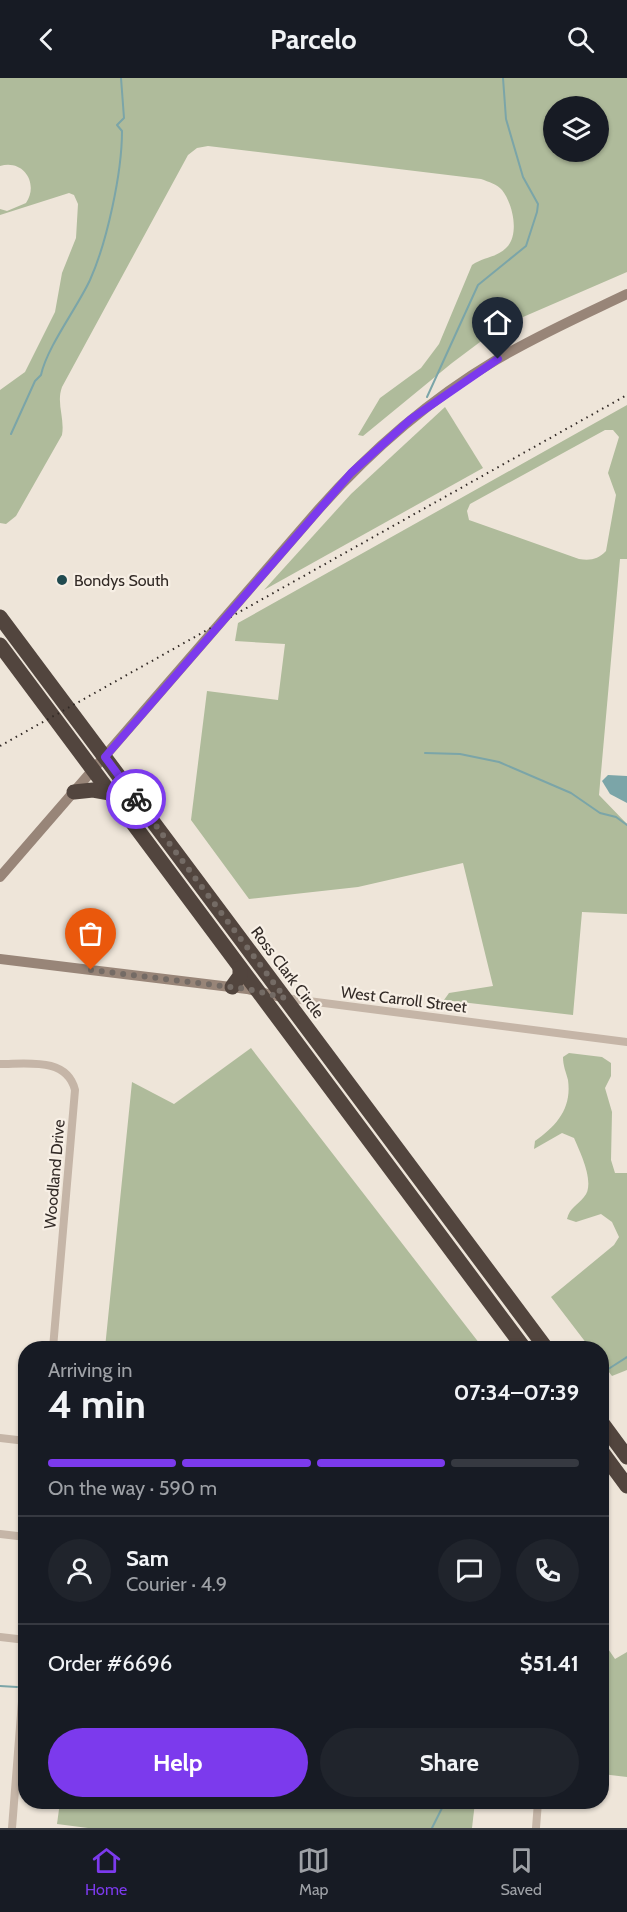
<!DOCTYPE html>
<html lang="en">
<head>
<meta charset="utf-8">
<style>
	body { margin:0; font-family:Cabin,sans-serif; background:#20242c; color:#f1f3f6; height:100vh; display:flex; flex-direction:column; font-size:22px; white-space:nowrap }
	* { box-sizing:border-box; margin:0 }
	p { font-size:20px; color:#9ea1a6 }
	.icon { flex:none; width:33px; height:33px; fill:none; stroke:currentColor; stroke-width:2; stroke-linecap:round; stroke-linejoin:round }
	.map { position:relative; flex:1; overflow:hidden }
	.panel { position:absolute; left:18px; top:1263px; width:591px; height:468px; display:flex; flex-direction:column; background:#171b24; border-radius:24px; box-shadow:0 2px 4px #0004 }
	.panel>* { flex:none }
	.controls { position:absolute; left:543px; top:18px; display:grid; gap:12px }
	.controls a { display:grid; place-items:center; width:66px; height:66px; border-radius:50%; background:#171b24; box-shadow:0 2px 4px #0004; font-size:30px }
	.pin { position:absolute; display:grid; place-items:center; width:51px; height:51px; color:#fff; margin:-62px -26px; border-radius:50% 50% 50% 0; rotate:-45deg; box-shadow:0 0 6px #0007 }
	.pin .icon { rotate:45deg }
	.courier { position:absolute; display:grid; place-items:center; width:60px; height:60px; margin:-30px; border:4px solid #7c3aed; border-radius:50%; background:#fff; color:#222; box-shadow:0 2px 8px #0007 }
	.head em { font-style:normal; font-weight:800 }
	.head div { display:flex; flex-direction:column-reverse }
	.head { display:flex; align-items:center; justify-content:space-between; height:102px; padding:0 30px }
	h1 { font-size:39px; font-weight:800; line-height:45px }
	.bar { display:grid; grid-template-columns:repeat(4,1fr); gap:9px 6px; align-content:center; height:72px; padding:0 30px }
	.bar i { height:8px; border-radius:4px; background:#363941 }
	.bar .current { background:#7c3aed }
	.bar p { grid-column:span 4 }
	.line { display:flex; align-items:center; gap:15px; padding:0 30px; border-top:2px solid #363941 }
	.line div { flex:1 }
	.round { display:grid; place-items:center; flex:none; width:63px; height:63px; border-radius:32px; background:#20242c }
	.action { display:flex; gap:12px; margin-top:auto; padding:12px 30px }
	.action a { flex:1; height:69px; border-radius:36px; background:#7c3aed; color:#fff; font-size:24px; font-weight:800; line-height:69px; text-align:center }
	.action a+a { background:#20242c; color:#f1f3f6 }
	header { display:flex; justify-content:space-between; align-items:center; height:78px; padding:0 30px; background:#171b24; font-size:27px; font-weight:800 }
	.menu { display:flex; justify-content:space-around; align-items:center; height:84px; border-top:2px solid #363941; background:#171b24; font-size:16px; color:#9ea1a6 }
	.menu a { display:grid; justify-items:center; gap:3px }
	.menu .current { color:#7c3aed }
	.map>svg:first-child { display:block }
	.green { fill:#afbb9b; fill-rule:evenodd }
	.water { fill:#7ba5a8 }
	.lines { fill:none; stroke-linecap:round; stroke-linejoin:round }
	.stream { stroke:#7ba5a8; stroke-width:2 }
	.street { stroke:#c5b5a7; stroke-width:8 }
	.secondary { stroke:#988578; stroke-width:10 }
	.highway { stroke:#52453e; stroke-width:15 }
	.rail { stroke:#322a26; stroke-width:2; stroke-dasharray:1.5 4.5; stroke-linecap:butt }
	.done { stroke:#746b65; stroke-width:6; stroke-dasharray:0 10.8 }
	.route { stroke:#7c3aed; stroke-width:8 }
	.poi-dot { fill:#204a4f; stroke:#f7efe5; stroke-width:2 }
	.labels { text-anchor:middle; stroke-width:4.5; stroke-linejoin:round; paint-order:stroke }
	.poi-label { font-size:16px; fill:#322a26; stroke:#f7efe5; text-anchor:start }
	.street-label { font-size:16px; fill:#322a26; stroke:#f7efe5 }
</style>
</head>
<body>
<header><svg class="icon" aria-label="back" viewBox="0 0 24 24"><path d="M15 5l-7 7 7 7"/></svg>Parcelo<svg class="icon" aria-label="search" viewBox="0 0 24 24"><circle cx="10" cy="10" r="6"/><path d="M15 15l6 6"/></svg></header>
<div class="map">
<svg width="627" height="1750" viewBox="0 0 627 1750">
	<rect width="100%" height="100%" fill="#eee5d9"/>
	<g class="green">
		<path d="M0,0H627V194L500,249L452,285L363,358L358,357L380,320L421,290L439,266L472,187C483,179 496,180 506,170C520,157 513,126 502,112C497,106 489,104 481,101L208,68L197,70L188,77L62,309C56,325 65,340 62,357L16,438L6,446L0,445V312L25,294L55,234L62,195L76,160L78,126L74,117L69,115L0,137V131L7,133L26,125C39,106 24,81 0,88ZM554,28H598V74H554Z"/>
		<path d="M627,327V481H620L599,717L627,746V836L582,834L573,937L444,922L449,915L493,908L463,785L358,809L249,821L191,742L207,613L278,622L285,566L235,563L238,545ZM605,352H613L619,359L608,395L616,417L606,473C598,481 591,483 579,481L469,442L467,433L470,426Z"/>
		<path d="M445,329L483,390L264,512L351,416Z"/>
		<path d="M251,970L483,1270H105L132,1004L174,1026Z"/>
		<path d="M569,975L602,979L611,985V998L605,1010L612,1034L611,1082L615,1095H627V1292L612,1298L602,1285V1270H590L551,1219L614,1167L619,1159L612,1144L601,1136L576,1144L567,1141C570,1129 577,1128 584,1119C596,1106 580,1074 574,1060L562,1055L534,1071L535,1063C556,1048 572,1031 568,1002C566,994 563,988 563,979Z"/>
		<path d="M602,1562L615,1581L627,1574V1699L602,1696Z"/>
		<path d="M60,1724H475L472,1750H88L57,1746Z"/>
	</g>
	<path class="water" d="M608,697L627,698V725L610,716L602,703Z"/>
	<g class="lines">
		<g class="stream">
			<path d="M427,319L478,207L526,168L537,134L538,126L523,99L506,41L503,0"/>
			<path d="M11,356L35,303L41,297C47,269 77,230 90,202C107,164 122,95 122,53L117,47L124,40L121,0"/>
			<path d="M425,675L460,676L499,684L571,715L600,735L616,739L627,747"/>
			<path d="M602,1295L627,1279"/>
			<path d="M0,1608L17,1609"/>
			<path d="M432,1750L445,1724"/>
		</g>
		<g class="street">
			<path d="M285,920L627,964"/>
			<path d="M0,986C27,986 67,979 75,1012L53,1270"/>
			<path d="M0,1360L26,1363"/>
			<path d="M0,1456L26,1459"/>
			<path d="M0,1559L26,1562"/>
			<path d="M12,1750L26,1573"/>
			<path d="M536,1750L538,1724"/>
		</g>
		<g class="secondary">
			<path d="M0,799L318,432C370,373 429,322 496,282C538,257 583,237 627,216"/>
			<path d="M0,881L247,911L285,920"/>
		</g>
		<g class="highway">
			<path d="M0,539L546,1270"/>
			<path d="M0,567L524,1270"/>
			<path d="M74,714L93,712L110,715"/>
			<path d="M232,909L240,898V890"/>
			<path d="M602,1345L627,1379"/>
			<path d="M602,1374L627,1408"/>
		</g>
		<path class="rail" d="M0,668L627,317"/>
	</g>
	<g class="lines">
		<path class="done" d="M91,892L247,911L285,920L136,721"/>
		<path class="route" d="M136,721L105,679L351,395L411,341L498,281"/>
	</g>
	<circle class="poi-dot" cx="62" cy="502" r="6"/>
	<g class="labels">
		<g class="poi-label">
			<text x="74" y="508">Bondys South</text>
		</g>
		<g class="street-label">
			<text transform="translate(288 894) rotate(53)" y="6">Ross Clark Circle</text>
			<text transform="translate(404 921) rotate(7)" y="6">West Carroll Street</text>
			<text transform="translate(54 1096) rotate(-85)" y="6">Woodland Drive</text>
		</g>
	</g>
</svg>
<div class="controls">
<a><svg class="icon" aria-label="layers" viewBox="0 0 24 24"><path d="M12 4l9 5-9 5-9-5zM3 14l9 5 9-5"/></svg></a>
</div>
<div class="pin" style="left:91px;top:892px;background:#ea580c"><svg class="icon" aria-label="bag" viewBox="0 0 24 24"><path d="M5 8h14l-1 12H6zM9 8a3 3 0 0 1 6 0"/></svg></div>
<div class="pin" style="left:498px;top:281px;background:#1f2937"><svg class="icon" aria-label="home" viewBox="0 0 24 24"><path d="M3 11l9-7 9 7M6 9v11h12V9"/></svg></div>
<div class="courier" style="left:136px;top:721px"><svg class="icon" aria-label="bike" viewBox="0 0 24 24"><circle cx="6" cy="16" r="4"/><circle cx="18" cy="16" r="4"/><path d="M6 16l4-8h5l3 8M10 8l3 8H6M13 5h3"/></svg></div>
<section class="panel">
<div class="head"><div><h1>4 min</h1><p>Arriving in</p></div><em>07:34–07:39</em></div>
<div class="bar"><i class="current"></i><i class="current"></i><i class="current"></i><i></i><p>On the way · 590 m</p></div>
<div class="line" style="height:108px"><a class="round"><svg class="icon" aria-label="person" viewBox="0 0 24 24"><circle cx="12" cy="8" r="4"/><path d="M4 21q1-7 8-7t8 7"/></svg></a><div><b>Sam</b><p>Courier · 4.9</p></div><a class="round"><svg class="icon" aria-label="chat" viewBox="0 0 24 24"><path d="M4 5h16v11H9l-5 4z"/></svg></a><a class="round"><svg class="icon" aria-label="phone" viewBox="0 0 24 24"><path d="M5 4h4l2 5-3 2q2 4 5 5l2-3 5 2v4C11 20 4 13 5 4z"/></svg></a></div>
<div class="line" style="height:78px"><div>Order #6696</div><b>$51.41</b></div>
<div class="action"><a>Help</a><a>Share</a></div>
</section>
</div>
<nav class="menu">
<a class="current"><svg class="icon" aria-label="home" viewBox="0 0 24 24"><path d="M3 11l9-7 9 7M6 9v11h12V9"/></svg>Home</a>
<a><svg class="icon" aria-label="map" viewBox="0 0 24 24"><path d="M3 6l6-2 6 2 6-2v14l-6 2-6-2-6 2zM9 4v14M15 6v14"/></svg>Map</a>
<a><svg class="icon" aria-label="saved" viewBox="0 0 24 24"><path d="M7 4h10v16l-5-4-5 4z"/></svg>Saved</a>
</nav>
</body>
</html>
